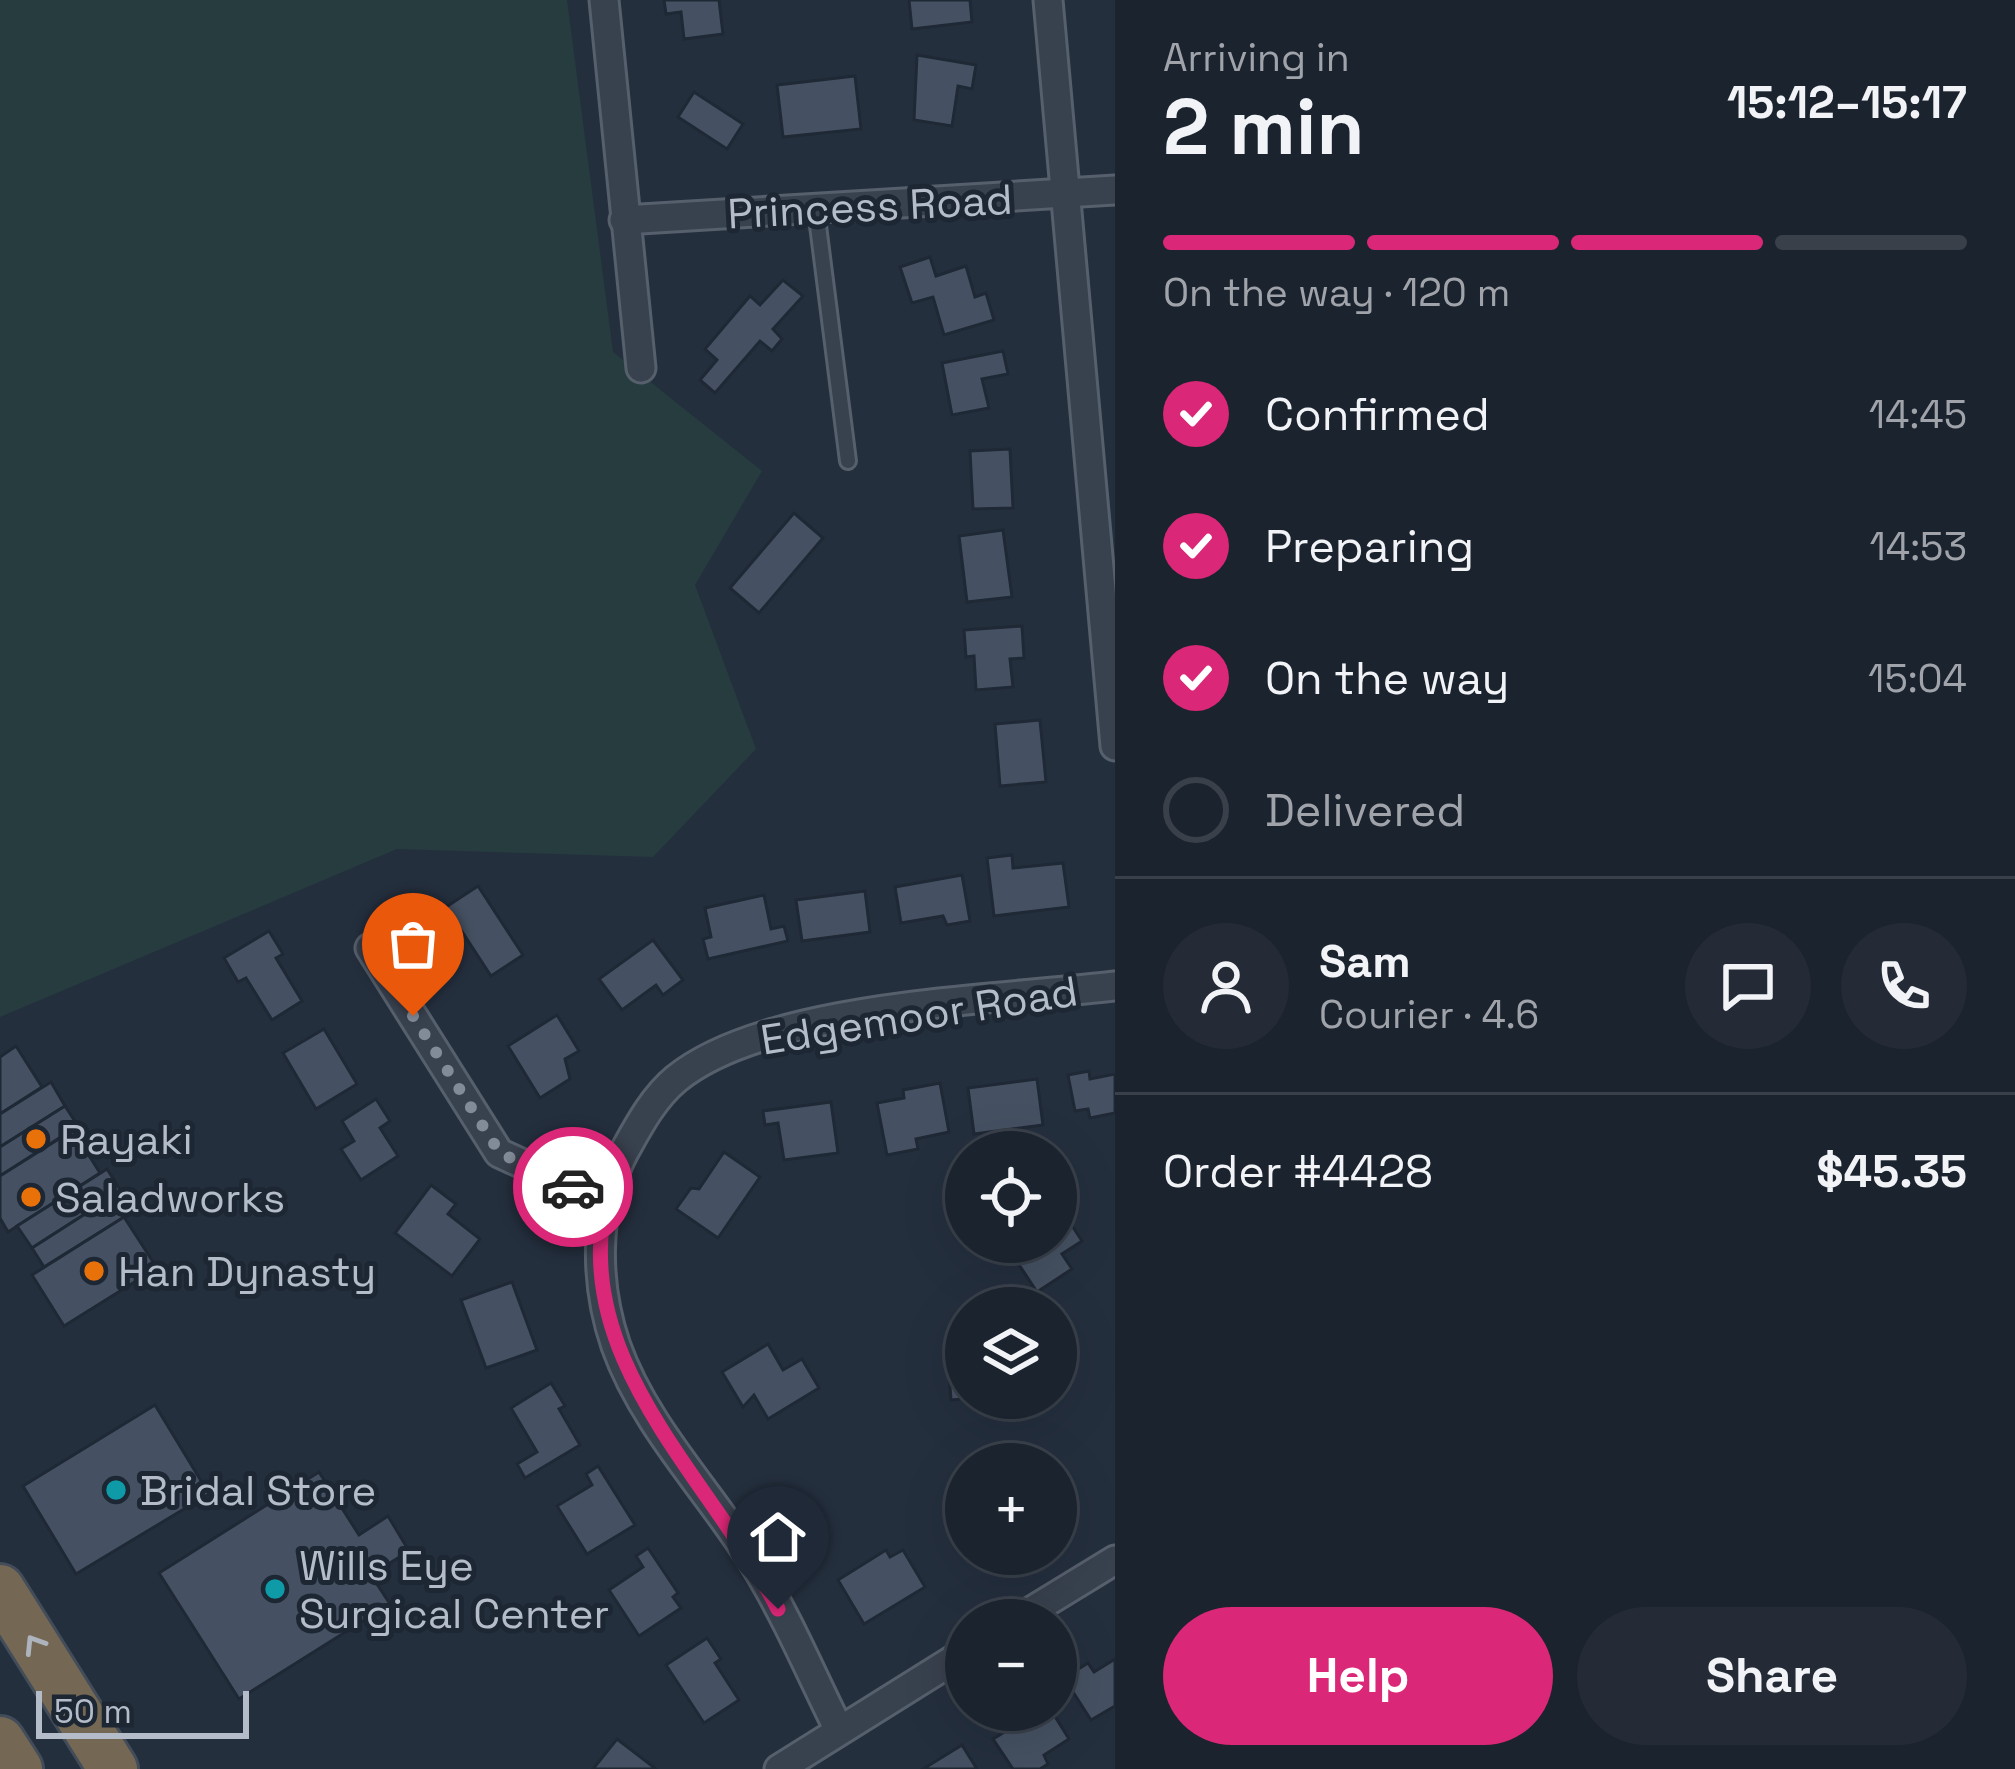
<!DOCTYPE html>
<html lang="en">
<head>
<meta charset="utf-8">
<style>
	body { margin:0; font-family:"Space Grotesk",sans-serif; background:#242b36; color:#f1f3f6; height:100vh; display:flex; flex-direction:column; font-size:45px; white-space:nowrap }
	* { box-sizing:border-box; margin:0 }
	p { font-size:39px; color:#a0a4aa }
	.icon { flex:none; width:66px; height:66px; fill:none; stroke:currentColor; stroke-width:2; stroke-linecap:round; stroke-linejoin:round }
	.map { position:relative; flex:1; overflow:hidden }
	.side { display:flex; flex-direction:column; background:#1b232e; width:900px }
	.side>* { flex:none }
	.tools { position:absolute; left:945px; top:1131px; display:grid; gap:24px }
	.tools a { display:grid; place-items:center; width:132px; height:132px; border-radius:50%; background:#1b232e; box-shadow:0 12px 48px #0002,0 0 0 3px #39404a; font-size:60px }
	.scale { position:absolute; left:36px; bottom:30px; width:213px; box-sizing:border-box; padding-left:12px; border:6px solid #b4bcc9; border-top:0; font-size:33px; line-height:42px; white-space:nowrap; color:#b4bcc9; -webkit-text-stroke:9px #1d2633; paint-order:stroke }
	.pin { position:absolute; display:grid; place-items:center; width:102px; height:102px; color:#fff; margin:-123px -51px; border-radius:50% 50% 50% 0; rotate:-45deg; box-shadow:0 0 12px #0007 }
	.pin .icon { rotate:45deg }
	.courier { position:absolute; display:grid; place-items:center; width:120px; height:120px; margin:-60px; border:9px solid #db2777; border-radius:50%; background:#fff; color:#222; box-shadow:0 3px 15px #0007 }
	.summary em { font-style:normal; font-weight:700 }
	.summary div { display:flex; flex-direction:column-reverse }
	.summary { display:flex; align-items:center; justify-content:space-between; height:204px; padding:0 48px }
	h1 { font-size:78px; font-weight:700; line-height:90px }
	.bar { display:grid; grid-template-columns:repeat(4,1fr); gap:18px 12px; align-content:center; height:144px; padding:0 48px }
	.bar i { height:15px; border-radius:9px; background:#39404a }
	.bar .selected { background:#db2777 }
	.bar p { grid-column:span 4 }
	.line { display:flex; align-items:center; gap:30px; padding:0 48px; border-top:3px solid #39404a }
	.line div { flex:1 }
	.round { display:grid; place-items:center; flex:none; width:126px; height:126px; border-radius:63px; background:#242b36 }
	ol { padding:0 48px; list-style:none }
	li { display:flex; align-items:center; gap:36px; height:132px }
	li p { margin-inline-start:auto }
	li .icon { padding:12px; border-radius:50%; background:#db2777; color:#fff; stroke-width:4 }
	li:last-child { color:#a0a4aa }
	li i { width:66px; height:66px; border:6px solid #39404a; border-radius:50% }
	.cta { display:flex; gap:24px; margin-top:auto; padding:24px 48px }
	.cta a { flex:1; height:138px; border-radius:72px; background:#db2777; color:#fff; font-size:48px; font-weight:700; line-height:138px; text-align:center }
	.cta a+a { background:#242b36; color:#f1f3f6 }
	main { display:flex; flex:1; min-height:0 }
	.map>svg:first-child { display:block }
	.green { fill:#263c3f }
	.building { fill:#455162; stroke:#1f2835; stroke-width:3 }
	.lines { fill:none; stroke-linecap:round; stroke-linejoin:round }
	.lane-casing { stroke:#565f6c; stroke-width:20 }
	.street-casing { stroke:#565f6c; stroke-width:33 }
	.highway-casing { stroke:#434c59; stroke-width:54 }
	.lane { stroke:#38414e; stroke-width:14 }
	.street { stroke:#38414e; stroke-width:27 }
	.highway { stroke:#746855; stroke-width:48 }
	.oneway { stroke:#aeb4bd }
	.done { stroke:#828b98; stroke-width:12; stroke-dasharray:0 21.6 }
	.route { stroke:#db2777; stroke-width:15 }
	.food-dot { fill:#e8710a; stroke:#1d2633; stroke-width:4.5 }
	.culture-dot { fill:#0f9aa8; stroke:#1d2633; stroke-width:4.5 }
	.labels { text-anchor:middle; stroke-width:10; stroke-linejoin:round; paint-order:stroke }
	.street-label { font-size:42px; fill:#b4bcc9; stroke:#1d2633 }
	.poi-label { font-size:42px; fill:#b4bcc9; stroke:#1d2633; text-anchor:start }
</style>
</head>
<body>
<main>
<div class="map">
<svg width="1115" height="1769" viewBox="0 0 1115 1769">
	<rect width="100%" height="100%" fill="#242f3e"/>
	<path class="green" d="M0,0H567L613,352L762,471L695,585L756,749L653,857L397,849L0,1017Z"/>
	<g class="building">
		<path d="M664,0H719L723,34L684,39L681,12L666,14Z"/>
		<path d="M909,0H970L972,22L912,29Z"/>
		<path d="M917,55L976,65L972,89L958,86L952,126L914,120Z"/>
		<path d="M855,76L861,129L783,137L777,85Z"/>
		<path d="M694,92L743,124L727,149L678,117Z"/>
		<path d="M930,257L936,276L966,266L975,297L986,293L994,320L944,335L933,297L912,303L900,267Z"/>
		<path d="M783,280L803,296L773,329L782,339L772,351L760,341L715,393L700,380L717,360L705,349L750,296L760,305Z"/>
		<path d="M1003,351L1008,374L982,379L989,408L952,415L942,363Z"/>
		<path d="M1010,449L1013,508L973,509L970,451Z"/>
		<path d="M794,513L823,538L759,613L730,588Z"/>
		<path d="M1003,530L1012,597L967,602L959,536Z"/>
		<path d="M1022,626L1024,658L1010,659L1013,687L976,690L974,656L966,657L964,630Z"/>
		<path d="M1040,720L1046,782L1000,786L995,724Z"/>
		<path d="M1012,855L1013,868L1063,863L1069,907L994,916L987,858Z"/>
		<path d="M962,875L970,921L947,925L943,916L901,923L895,887Z"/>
		<path d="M478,886L523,955L491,976L446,907Z"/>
		<path d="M865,891L870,932L802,941L796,900Z"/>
		<path d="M764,895L771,929L784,926L788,941L708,959L703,939L711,937L705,908Z"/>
		<path d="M269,931L283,954L276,958L302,1001L272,1020L246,978L238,982L224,958Z"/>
		<path d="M653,940L683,980L663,995L656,985L622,1010L599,979Z"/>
		<path d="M557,1015L579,1051L565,1059L570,1079L540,1098L508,1046Z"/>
		<path d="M324,1029L357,1084L316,1109L283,1053Z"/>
		<path d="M16,1046L42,1087L0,1114V1057Z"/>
		<path d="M1089,1071L1090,1079L1115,1074V1113L1090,1118L1088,1109L1075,1111L1068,1075Z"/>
		<path d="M1037,1079L1043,1125L974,1134L968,1088Z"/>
		<path d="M51,1082L65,1106L0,1147V1114Z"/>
		<path d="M940,1083L949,1132L916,1139L918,1149L887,1155L877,1103L904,1098L903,1090Z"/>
		<path d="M376,1099L390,1121L380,1128L398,1156L361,1180L341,1149L354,1141L342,1121Z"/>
		<path d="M831,1102L838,1153L784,1160L778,1123L765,1125L763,1111Z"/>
		<path d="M65,1106L78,1126L0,1176V1147Z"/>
		<path d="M73,1130L100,1173L8,1232L0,1218V1176Z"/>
		<path d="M724,1152L760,1177L718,1238L676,1209L691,1188L699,1189Z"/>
		<path d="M107,1169L121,1191L32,1248L17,1226Z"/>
		<path d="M431,1185L456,1204L448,1214L480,1239L452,1276L395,1233Z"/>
		<path d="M121,1191L134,1211L44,1267L32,1248Z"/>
		<path d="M1056,1201L1082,1241L1062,1254L1072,1269L1037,1292L1004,1242H1056Z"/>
		<path d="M124,1217L157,1268L64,1326L32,1275Z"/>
		<path d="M512,1282L537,1350L486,1368L461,1300Z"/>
		<path d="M966,1335V1398H974L951,1400L946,1336Z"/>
		<path d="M768,1344L783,1370L802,1359L819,1388L768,1419L754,1395L743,1407L722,1372Z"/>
		<path d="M551,1383L565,1406L559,1409L580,1445L525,1478L517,1464L537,1452L511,1408Z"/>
		<path d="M155,1405L209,1494L76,1574L23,1486Z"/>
		<path d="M598,1466L635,1525L587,1554L557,1506L592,1485L586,1474Z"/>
		<path d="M319,1472L359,1535L388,1516L409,1551L371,1575L390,1604L239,1699L159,1573Z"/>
		<path d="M648,1548L678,1593L673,1597L681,1608L639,1636L609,1590L643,1567L636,1556Z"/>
		<path d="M886,1550L890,1557L903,1550L925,1587L864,1624L838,1580Z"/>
		<path d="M707,1638L721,1659L715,1663L739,1700L704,1723L666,1665Z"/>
		<path d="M1115,1659V1706L1091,1720L1064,1678L1088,1663L1094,1672Z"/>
		<path d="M1016,1710H1051L1069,1739L1044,1755L1048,1764L1040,1769H1013L993,1739L1011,1728L1004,1717Z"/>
		<path d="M617,1739L656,1769H593Z"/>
		<path d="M962,1745L977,1769H923Z"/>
	</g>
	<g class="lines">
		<g class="lane-casing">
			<path id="lane" d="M816,210L848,461"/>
		</g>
		<g class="street-casing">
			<g id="street">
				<path d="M604,0L641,368"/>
				<path d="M1048,0L1115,746"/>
				<path d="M624,220L1115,190"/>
				<path d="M370,948L499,1153L606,1202"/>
				<path d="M1017,1620L1115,1560"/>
				<path d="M839,1730C812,1676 788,1619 757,1568C713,1495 645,1428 616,1346C595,1285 593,1210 624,1152C638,1127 653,1098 676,1079C766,1005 997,1000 1115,986"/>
				<path d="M779,1769L966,1652"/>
			</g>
		</g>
		<g class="highway-casing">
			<g id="highway">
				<path d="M0,1589L113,1769"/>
				<path d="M0,1741L18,1769"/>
			</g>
		</g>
		<use href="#lane" class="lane"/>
		<use href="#street" class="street"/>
		<use href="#highway" class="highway"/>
	</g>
	<defs><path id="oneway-chevron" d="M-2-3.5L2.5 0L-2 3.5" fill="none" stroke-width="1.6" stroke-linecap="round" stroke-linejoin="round" transform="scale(3)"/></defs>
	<use class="oneway" href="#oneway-chevron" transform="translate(34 1644) rotate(-122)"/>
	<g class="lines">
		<path class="done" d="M413,1016L500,1153L573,1187"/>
		<path class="route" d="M573,1187L606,1202C570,1362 712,1479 778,1609"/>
	</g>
	<g class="food-dot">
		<circle cx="36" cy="1139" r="12"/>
		<circle cx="31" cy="1197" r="12"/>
		<circle cx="94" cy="1271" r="12"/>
	</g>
	<g class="culture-dot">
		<circle cx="116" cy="1490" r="12"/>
		<circle cx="275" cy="1589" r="12"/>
	</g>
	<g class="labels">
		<g class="street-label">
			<text transform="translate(870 206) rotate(-3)" y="15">Princess Road</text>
			<text transform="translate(919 1015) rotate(-9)" y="15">Edgemoor Road</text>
		</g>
		<g class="poi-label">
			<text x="60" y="1154">Rayaki</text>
			<text x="55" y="1212">Saladworks</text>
			<text x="118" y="1286">Han Dynasty</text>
			<text x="140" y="1505">Bridal Store</text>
			<text x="299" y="1580">Wills Eye<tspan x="299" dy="48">Surgical Center</tspan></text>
		</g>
	</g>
</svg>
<div class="tools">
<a><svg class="icon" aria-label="locate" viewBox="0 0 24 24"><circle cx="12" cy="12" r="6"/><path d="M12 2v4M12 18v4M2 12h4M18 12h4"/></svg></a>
<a><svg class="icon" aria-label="layers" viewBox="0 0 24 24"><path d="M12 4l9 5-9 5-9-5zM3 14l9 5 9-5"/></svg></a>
<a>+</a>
<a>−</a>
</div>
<div class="scale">50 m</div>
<div class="pin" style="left:413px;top:1016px;background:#ea580c"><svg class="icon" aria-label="bag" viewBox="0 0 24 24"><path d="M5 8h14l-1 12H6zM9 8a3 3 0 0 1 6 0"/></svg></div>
<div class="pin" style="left:778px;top:1609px;background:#1f2937"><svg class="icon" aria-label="home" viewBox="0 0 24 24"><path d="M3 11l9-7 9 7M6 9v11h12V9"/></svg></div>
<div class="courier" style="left:573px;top:1187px"><svg class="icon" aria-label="car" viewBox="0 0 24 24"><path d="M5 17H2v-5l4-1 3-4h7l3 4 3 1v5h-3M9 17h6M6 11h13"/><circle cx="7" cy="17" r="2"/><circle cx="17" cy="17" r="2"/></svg></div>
</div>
<section class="side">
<div class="summary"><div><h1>2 min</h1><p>Arriving in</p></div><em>15:12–15:17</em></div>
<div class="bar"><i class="selected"></i><i class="selected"></i><i class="selected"></i><i></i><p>On the way · 120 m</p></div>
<ol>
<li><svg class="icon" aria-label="check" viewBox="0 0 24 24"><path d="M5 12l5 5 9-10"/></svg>Confirmed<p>14:45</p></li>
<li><svg class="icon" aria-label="check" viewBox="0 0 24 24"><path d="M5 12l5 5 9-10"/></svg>Preparing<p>14:53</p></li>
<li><svg class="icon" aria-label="check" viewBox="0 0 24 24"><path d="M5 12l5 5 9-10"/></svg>On the way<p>15:04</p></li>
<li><i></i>Delivered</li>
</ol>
<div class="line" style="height:216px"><a class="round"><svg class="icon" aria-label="person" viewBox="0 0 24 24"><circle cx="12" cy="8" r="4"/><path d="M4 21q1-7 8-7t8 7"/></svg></a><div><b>Sam</b><p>Courier · 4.6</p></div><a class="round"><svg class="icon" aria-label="chat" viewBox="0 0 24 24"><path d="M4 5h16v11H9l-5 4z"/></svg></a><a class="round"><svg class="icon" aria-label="phone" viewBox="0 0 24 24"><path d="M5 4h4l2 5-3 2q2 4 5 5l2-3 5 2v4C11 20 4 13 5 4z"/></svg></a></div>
<div class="line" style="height:156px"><div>Order #4428</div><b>$45.35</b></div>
<div class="cta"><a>Help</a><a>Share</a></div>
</section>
</main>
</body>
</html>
